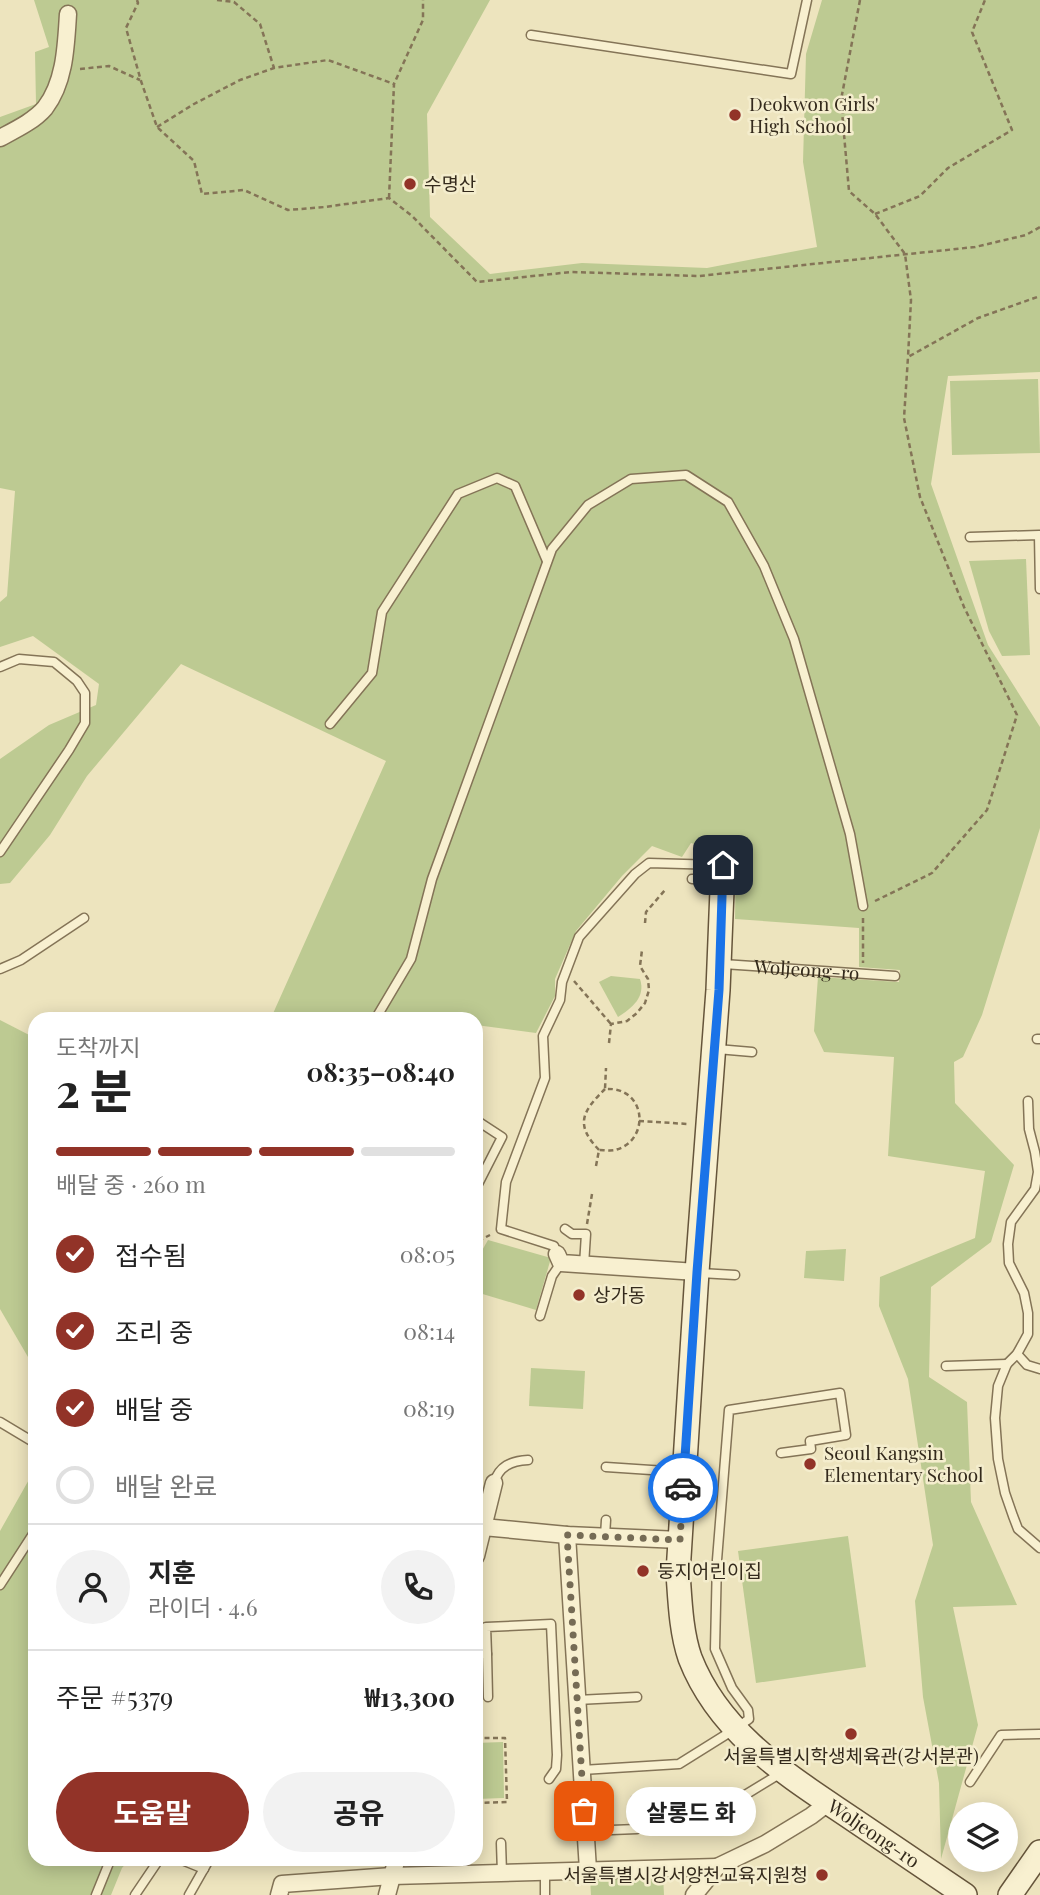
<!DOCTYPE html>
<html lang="ko">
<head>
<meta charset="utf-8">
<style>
	body { margin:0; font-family:"Playfair Display","Noto Sans KR",serif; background:#f2f2f2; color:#222; height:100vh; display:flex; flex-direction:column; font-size:26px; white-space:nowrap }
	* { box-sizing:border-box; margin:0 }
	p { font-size:23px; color:#767676 }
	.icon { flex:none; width:38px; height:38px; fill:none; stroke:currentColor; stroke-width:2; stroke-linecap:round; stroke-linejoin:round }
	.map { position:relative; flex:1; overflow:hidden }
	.details { position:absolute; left:28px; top:1012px; width:455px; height:854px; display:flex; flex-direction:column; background:#fff; border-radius:21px; box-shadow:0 4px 18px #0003 }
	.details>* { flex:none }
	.buttons { position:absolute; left:948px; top:1802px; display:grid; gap:14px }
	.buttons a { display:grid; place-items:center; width:70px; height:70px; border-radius:50%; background:#fff; box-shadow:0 4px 18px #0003; font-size:35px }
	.pin { position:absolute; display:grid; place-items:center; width:60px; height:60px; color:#fff; margin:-30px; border-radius:14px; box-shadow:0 4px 10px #0006 }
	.courier { position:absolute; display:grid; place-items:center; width:70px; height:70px; margin:-35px; border:5px solid #1a73e8; border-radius:50%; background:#fff; color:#222; box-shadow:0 2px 9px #0007 }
	.bubble { position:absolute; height:49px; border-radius:24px; background:#fff; box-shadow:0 4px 18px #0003; font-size:23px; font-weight:700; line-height:49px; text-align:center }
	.head em { font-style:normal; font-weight:700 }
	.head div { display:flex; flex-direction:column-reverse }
	.head { display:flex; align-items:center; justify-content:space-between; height:119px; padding:0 28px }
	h1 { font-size:46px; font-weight:700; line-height:52px }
	.bar { display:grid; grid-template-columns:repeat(4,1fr); gap:10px 7px; align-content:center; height:84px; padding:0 28px }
	.bar i { height:9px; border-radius:5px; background:#e0e0e0 }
	.bar .selected { background:#923328 }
	.bar p { grid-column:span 4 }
	.line { display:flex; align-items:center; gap:18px; padding:0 28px; border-top:2px solid #e0e0e0 }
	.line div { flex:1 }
	.round { display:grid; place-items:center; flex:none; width:74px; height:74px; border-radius:37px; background:#f2f2f2 }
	ol { padding:0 28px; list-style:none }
	li { display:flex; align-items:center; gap:21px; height:77px }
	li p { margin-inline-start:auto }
	li .icon { padding:7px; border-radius:50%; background:#923328; color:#fff; stroke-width:4 }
	li:last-child { color:#767676 }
	li i { width:38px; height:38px; border:4px solid #e0e0e0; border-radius:50% }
	.button { display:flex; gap:14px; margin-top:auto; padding:14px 28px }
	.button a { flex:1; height:80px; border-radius:42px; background:#923328; color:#fff; font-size:28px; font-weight:700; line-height:80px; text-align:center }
	.button a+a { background:#f2f2f2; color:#222 }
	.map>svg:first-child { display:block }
	.green { fill:#bdca92 }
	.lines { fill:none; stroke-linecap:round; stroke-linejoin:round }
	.lane-casing { stroke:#847457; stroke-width:11 }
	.street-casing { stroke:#847457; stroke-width:19 }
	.secondary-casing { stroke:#66553b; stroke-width:26 }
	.path { stroke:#847457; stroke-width:2.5; stroke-dasharray:5 3.5; stroke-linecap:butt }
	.lane { stroke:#f8f0d0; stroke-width:8 }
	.street { stroke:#f8f0d0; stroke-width:16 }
	.secondary { stroke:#f8f0d0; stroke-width:23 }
	.done { stroke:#756b55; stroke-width:7; stroke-dasharray:0 12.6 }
	.route { stroke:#1a73e8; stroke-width:9 }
	.poi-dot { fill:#923328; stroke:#f4edcd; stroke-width:2.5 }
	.labels { text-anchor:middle; stroke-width:5; stroke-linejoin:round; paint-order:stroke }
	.poi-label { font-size:19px; fill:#342a1c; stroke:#f4edcd; text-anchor:start }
	.street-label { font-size:19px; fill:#342a1c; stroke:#f4edcd }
</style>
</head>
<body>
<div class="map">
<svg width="1040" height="1895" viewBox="0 0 1040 1895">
	<rect width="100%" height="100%" fill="#ede4be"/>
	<g class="green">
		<path d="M34,0H490L427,114L430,217L490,274L582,263L707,268L817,247L803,162L806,54L822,0H1040V372L948,376L931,484L988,645L1040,727V828L982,1015L963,1057L954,1062L955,1103L1014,1165L991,1242L931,1287L929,1377L967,1402L971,1502L1017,1605L953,1607L978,1725L941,1859L939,1783L923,1697L915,1601L933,1545L908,1379L879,1306L880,1277L975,1238L985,1171L888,1156L894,1057L824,1052L814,1031L818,977L899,982L900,970L859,967V928L735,919L736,851L714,850L691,843L682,857L652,846L622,876L576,931L555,979V996L536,1033L476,1025V1018H431L377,1011L373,1018H271L386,761L181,664L87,776L50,835L10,883L0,884V759L49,725L96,705L99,684L33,636L0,647V602L7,596L15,491L0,488V117L36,104L35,52L49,47Z"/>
		<path d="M1038,379L1040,453L952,455L950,381Z"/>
		<path d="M1026,559L1030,655L1002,656L989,631L969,561Z"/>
		<path d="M611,976L640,979C646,997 632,1008 618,1017L599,982Z"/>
		<path d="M0,1020L35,1038V1369L0,1309Z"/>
		<path d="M488,1240L551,1258L536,1310L476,1292V1261Z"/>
		<path d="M846,1249L844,1281L804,1278L806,1251Z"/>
		<path d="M531,1368L585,1371L583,1409L529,1406Z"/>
		<path d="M35,1469V1858L130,1859L122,1868L111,1895H0V1531Z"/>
		<path d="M848,1536L866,1667L756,1683L738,1551Z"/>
		<path d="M503,1742L504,1798L476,1799V1743Z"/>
		<path d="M663,1875L664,1895H591L590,1878Z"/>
	</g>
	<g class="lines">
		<g class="lane-casing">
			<g id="lane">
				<path d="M531,35L791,74L807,0"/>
				<path d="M970,537L1039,535L1040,589"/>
				<path d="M0,667L19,659L54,662L77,681L85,693V723L69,750L0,852"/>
				<path d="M330,724L372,673L382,612L458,494L497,478L515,486L547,561"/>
				<path d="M692,879L721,880"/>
				<path id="s1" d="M723,964L895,976"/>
				<path d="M0,969L21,960L84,918"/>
				<path d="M376,1018L411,959L432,879L552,549L588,505L631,479L686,475L728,502L764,566L794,639L850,834L863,906"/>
				<path d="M1037,1039H1040"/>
				<path d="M717,1049L752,1052"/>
				<path d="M1028,1101L1029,1129L1035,1152L1038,1172L1035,1189L1011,1222L1008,1244L1009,1263L1024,1293L1028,1313V1334L1017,1354L1007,1364L998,1386L995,1418L998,1459L1005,1493L1013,1516L1018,1529L1040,1548"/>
				<path d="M476,1120L502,1137L476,1188"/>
				<path d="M565,1229L572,1234H586L584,1265"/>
				<path d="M557,1254L554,1246L501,1229L506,1182L545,1078L543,1036L560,1000L562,982L579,937L635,874L649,863L719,865"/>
				<path d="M700,1273L735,1275"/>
				<path d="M540,1316L552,1276L561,1263"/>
				<path d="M1017,1354L1027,1365L1040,1369"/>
				<path d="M946,1366L1007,1364"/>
				<path d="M0,1422L35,1443"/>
				<path d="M606,1467L681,1472"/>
				<path d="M494,1483C499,1466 511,1461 528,1460"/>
				<path d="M605,1536L606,1520"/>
				<path d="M0,1585L35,1531"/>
				<path d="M476,1654H487L486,1627L551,1624L557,1755L556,1769L549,1779"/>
				<path d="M487,1654L488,1697"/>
				<path d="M577,1700L637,1697"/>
				<path d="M582,1770L679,1764L735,1729L749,1719L748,1710L732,1688L715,1649L717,1560L729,1410L840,1393L846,1435L810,1441L811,1449L781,1453"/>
				<path d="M970,1782L1001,1735L1040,1734"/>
				<path d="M732,1803L781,1773"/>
				<path d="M586,1831L637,1829L635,1800"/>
				<path d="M501,1843L502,1873"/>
				<path d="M177,1858L204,1869"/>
				<path d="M545,1871V1895"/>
				<path d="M96,1895L111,1858"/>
				<path d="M135,1895L160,1858"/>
				<path d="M189,1895L210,1858"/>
			</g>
		</g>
		<g class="street-casing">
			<g id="street">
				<path d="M0,138C15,130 34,121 45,108C65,82 66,46 68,14"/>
				<path d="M557,1254L561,1263L697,1272"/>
				<path d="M483,1527L567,1535L680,1540"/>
				<path d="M567,1535L588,1870"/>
				<path d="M476,1556L494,1483"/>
				<path d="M279,1895L282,1884L392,1876L717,1867"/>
				<path d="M387,1895L397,1858"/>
				<path d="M694,1895L717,1867L765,1844L811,1816L828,1803"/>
			</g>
		</g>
		<g class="secondary-casing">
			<g id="secondary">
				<path id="s2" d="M723,865L718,990L697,1272L678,1573C680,1601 681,1632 690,1658C720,1735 789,1776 854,1820C891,1845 928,1870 965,1895"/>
				<path d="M1010,1895L1040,1852"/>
			</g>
		</g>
		<g class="path">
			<path d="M137,0L138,3L126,28L141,81L157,127L194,161L202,194L244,190L288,210L325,207L389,198L412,216L477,282L571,272L699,276L975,247L1026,235L1040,227"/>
			<path d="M217,0L234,2L260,24L274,68"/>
			<path d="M860,0L841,100L849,191L875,214L905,254L911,300L908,357"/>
			<path d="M80,69L109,66L140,80"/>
			<path d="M157,127L194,104L240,80L274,68L328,60L394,84"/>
			<path d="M389,198L394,84L423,20V0"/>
			<path d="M875,214L920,196L948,168L1012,130L972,32L985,0"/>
			<path d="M875,901L932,873L987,810L1017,715L964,607L920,497L904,418L908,357L978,318L1040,296"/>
			<path d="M863,918V963"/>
			<path d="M645,923L646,912L665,890"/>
			<path d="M574,981L611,1024"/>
			<path d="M609,1043L611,1024L627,1021L637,1013L645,1003L649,990L648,979L640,966L642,950"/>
			<path d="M639,1121L688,1124"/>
			<path d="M599,1150C574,1124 583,1111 605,1089"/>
			<path d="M596,1166L599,1150C603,1150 611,1151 615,1150C651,1141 647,1086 605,1089L606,1068"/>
			<path d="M587,1224L592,1194"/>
			<path d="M476,1250L482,1239L490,1235"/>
			<path d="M476,1738H505L507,1802L476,1803"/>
		</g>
		<use href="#lane" class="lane"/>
		<use href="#street" class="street"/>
		<use href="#secondary" class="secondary"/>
	</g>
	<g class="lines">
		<path class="done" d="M584,1811L567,1535L680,1540L683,1488"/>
		<path class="route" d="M683,1488L697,1272L719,990L723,865"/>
	</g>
	<g class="poi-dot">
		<circle cx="735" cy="115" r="7"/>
		<circle cx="410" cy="184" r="7"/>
		<circle cx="579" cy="1295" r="7"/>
		<circle cx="810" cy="1464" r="7"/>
		<circle cx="643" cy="1571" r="7"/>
		<circle cx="851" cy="1734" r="7"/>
		<circle cx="822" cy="1875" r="7"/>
	</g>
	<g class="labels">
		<g class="poi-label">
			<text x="749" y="111">Deokwon Girls'<tspan x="749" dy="22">High School</tspan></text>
			<text x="424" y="191">수명산</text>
			<text x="593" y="1302">상가동</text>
			<text x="824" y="1460">Seoul Kangsin<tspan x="824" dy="22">Elementary School</tspan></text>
			<text x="657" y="1578">둥지어린이집</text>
			<text x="851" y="1763" text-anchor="middle">서울특별시학생체육관(강서분관)</text>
			<text x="808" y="1882" text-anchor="end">서울특별시강서양천교육지원청</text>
		</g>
		<g class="street-label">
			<text dy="7" stroke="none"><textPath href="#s1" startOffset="84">Woljeong-ro</textPath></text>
			<text dy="7" stroke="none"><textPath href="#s2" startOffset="1054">Woljeong-ro</textPath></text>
		</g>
	</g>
</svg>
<div class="buttons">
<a><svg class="icon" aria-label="layers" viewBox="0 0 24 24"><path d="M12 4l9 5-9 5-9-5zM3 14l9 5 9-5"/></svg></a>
</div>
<div class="pin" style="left:584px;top:1811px;background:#ea580c"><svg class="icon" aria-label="bag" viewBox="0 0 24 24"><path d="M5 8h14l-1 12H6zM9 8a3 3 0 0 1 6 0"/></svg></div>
<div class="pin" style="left:723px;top:865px;background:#1f2937"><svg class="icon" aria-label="home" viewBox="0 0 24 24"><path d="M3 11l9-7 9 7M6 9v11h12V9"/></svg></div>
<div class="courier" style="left:683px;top:1488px"><svg class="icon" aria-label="car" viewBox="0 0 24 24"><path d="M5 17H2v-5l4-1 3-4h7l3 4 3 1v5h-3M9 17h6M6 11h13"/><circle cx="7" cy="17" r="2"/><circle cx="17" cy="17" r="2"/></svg></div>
<div class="bubble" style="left:626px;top:1787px;width:130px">살롱드 화</div>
<section class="details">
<div class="head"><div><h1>2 분</h1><p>도착까지</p></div><em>08:35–08:40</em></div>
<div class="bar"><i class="selected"></i><i class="selected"></i><i class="selected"></i><i></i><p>배달 중 · 260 m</p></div>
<ol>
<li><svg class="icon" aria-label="check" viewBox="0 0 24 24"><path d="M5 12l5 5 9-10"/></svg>접수됨<p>08:05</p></li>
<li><svg class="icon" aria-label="check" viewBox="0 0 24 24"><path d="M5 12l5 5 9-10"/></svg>조리 중<p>08:14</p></li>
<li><svg class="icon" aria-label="check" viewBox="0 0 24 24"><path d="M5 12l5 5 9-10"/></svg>배달 중<p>08:19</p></li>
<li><i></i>배달 완료</li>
</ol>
<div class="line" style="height:126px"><a class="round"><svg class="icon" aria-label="person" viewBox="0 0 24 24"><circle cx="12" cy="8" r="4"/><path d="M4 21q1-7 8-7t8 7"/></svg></a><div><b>지훈</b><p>라이더 · 4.6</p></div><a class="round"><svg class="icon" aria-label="phone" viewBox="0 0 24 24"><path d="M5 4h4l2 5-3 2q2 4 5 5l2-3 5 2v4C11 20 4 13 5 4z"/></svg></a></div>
<div class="line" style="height:91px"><div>주문 #5379</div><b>₩13,300</b></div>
<div class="button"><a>도움말</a><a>공유</a></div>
</section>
</div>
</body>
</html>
